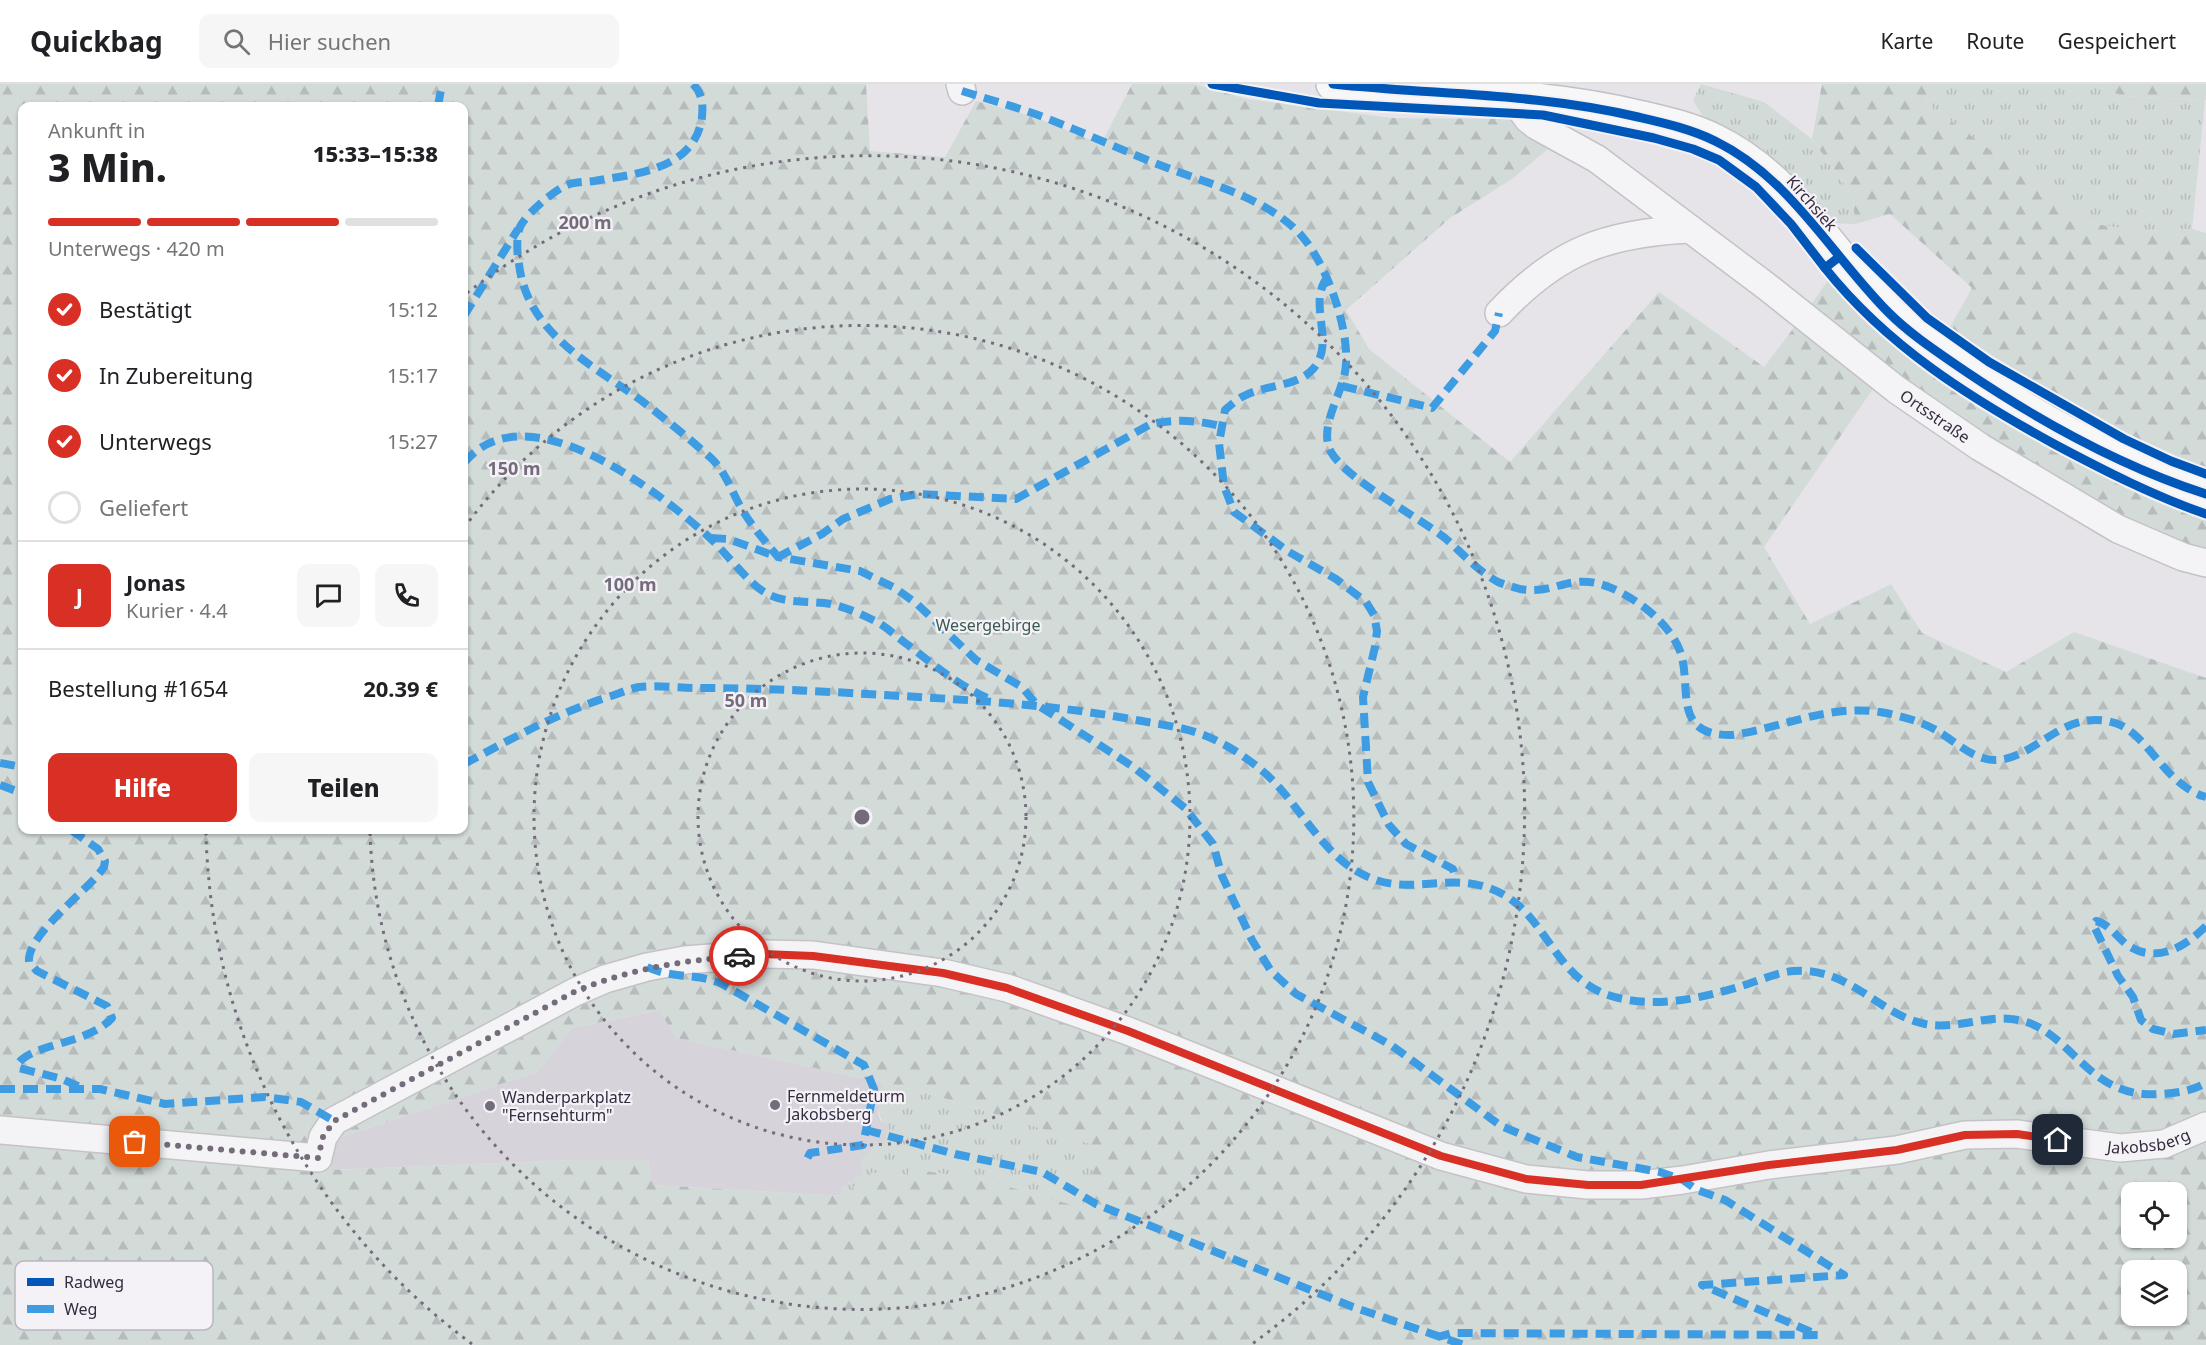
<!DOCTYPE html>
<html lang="de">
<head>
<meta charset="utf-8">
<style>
	body { margin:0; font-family:"Noto Sans",sans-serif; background:#f6f6f6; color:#202124; height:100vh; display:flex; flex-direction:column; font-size:22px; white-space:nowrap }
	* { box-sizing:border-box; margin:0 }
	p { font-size:20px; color:#757577 }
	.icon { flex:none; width:33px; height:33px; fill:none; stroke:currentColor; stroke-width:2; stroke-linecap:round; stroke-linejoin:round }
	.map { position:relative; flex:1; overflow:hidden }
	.drawer { position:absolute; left:18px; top:18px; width:450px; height:732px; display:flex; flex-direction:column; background:#fff; border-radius:12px; box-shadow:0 2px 4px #0004 }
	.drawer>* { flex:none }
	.tools { position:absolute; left:2121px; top:1098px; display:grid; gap:12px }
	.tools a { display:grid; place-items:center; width:66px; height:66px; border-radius:12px; background:#fff; box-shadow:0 2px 4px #0004; font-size:30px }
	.pin { position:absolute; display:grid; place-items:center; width:51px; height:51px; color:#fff; margin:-26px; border-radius:12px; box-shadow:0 3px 9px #0006 }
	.courier { position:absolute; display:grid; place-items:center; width:60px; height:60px; margin:-30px; border:4px solid #d93025; border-radius:50%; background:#fff; color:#222; box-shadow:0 2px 8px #0007 }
	.summary em { font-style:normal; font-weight:800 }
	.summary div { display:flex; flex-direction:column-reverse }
	.summary { display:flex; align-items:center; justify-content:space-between; height:102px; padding:0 30px }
	h1 { font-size:39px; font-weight:800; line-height:45px }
	.bar { display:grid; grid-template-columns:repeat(4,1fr); gap:9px 6px; align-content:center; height:72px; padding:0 30px }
	.bar i { height:8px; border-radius:4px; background:#e0e0e0 }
	.bar .selected { background:#d93025 }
	.bar p { grid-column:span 4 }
	.line { display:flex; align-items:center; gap:15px; padding:0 30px; border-top:2px solid #e0e0e0 }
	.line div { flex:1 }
	.round { display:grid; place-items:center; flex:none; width:63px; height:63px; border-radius:12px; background:#f6f6f6 }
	ol { padding:0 30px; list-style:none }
	li { display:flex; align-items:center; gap:18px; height:66px }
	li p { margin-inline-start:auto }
	li .icon { padding:6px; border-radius:50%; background:#d93025; color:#fff; stroke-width:4 }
	li:last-child { color:#757577 }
	li i { width:33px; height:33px; border:3px solid #e0e0e0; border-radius:50% }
	.primary-button { display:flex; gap:12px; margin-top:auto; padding:12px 30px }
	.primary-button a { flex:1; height:69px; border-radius:12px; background:#d93025; color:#fff; font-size:24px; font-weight:800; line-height:69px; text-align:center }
	.primary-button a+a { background:#f6f6f6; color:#202124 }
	header { display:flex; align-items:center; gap:36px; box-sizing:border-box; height:84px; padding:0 30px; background:#fff; border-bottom:2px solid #e0e0e0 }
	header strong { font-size:28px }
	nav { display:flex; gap:33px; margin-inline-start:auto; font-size:21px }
	.search { width:420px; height:54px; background:#f6f6f6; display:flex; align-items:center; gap:15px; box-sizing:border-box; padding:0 21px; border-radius:12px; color:#757577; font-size:22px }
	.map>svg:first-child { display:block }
	.built { fill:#d6d3db }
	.grass { fill:url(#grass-tufts) }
	.forest { fill:url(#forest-firs); fill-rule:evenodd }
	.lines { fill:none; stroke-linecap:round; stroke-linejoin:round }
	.minor-casing { stroke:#c4c2c6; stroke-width:30 }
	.major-casing { stroke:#c3c1c6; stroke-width:36 }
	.minor { stroke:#f4f3f5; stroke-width:27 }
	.major { stroke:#f7f7f7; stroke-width:33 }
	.quiet { stroke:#3e9ce3; stroke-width:8; stroke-dasharray:15 8; stroke-linecap:butt }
	.cycleway-casing { stroke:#f4f2f7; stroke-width:13 }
	.cycleway { stroke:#0057b8; stroke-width:9 }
	.done { stroke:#746c7b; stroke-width:6; stroke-dasharray:0 10.8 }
	.route { stroke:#d93025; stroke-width:8 }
	.ring { fill:none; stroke:#746c7b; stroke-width:3; stroke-dasharray:3 6 }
	.poi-dot { fill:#746c7b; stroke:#f4f2f7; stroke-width:2 }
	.labels { text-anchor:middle; stroke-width:4.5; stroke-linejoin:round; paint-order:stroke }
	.street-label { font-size:16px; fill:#362c41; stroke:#f4f2f7 }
	.park-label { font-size:16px; fill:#3a5b51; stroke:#f4f2f7 }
	.poi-label { font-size:16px; fill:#362c41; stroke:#f4f2f7; text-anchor:start }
	.key { fill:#f4f2f7; stroke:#bbb7c0; stroke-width:1.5 }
	.key-label { font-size:16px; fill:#362c41 }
	.centre { fill:#746c7b; stroke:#f4f2f7; stroke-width:3 }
	.ring-label { font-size:18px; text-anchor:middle; font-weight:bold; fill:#746c7b; stroke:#f4f2f7; stroke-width:4.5; stroke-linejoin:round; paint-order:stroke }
</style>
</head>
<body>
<header>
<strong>Quickbag</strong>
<div class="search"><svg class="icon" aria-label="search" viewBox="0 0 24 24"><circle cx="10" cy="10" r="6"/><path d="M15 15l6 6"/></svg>Hier suchen</div>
<nav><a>Karte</a><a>Route</a><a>Gespeichert</a></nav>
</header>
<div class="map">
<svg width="2206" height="1261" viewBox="0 0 2206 1261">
	<defs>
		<pattern id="grass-tufts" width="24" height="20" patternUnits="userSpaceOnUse" patternTransform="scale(1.5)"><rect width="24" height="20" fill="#d3dbd9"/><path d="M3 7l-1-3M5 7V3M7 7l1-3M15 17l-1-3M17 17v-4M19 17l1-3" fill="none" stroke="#b6bcbb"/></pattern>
		<pattern id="forest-firs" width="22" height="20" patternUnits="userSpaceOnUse" patternTransform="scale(1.5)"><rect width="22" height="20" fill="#d3dbd9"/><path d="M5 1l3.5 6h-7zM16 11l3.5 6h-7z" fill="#b6bcbb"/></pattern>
	</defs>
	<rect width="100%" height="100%" fill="#e6e4e8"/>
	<path class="built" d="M660,926L676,954L884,999L878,1029L880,1036L889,1042L885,1059L869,1089L844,1112L652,1101L648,1076H571L332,1086V1056L537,988L572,944Z"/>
	<g class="grass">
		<path d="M1701,0L1764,18L1812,55L1853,112L1855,140L1829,139L1763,68L1702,31L1693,16Z"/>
		<path d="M1930,0H2089L2123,12L2205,16L2192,145L2137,147L2090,139L1925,18Z"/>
		<path d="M884,999L921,1007L1101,1063L1083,1125L977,1094L909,1086L908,1092L869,1089L844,1112H841L843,1102H848V1098H853L854,1094L863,1090L860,1077L875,1060L885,1059L889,1042C872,1034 881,1014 884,999Z"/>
	</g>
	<g class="forest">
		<path d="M0,0H866L870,67L945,73L976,17L1032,32L1101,60L1132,0H1195L1247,15L1392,34L1511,35L1555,59L1512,95L1450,134L1346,226L1369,265L1510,378L1659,208L1764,283L1799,237L1877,299L1764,463L1810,540L1891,500L1922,549L2006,588L2074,548L2206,594V1261H0ZM22,22H464V746H22ZM659,926L676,954L921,1007L1100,1063L1083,1124L977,1094L909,1085L908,1092L869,1089L844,1112L653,1101L648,1076H571L332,1086V1056L537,988L572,944ZM2132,1108H2176V1154H2132ZM2132,1186H2176V1232H2132Z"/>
		<path d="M1822,0H1930L1925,18L2090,139L2137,147L2192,145L2206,149V384C2115,349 2030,298 1950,243L1972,204L1890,130L1855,140L1853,112L1812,55Z"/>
		<path d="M2089,0H2206V16L2123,12Z"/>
		<path d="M1828,196C1846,216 1864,237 1885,255C1976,331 2095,395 2206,435V471L2086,421L1970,352L1807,227Z"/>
	</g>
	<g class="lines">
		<g class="minor-casing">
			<g id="minor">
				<path d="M960,0L962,7"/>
				<path id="s1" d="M1512,13L1528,35L1537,42L1597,75L1766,202L1897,306L1980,363L2118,445L2183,473L2206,479"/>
				<path d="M1499,229C1557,167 1606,149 1690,145"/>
				<path id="s2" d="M0,1046L318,1074L323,1053L334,1037L575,908L605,895L647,883L685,876L763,870L813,871L943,889L1007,904L1128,947L1441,1072L1526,1095L1588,1101H1641L1683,1096L1769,1081L1897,1066L1965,1051L2017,1050L2120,1064L2164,1060L2206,1042"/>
			</g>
		</g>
		<g class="major-casing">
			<path id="major" d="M1333,0C1435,11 1538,9 1638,33C1664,39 1691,45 1715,57C1791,94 1831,171 1889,229C1911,251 1939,269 1965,287C2039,337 2120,382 2206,410"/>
		</g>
		<use href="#minor" class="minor"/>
		<use href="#major" class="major"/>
		<g class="quiet">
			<path d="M693,0C703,10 703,21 702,33C695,86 635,90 594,97C585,98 575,98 567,101C554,106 525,131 520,143C516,154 517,169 519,180C527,249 591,280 642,317C665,335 690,355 712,375C725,388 731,405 740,422C750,440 764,456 778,473L860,487L895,504L917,520L976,576L1022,603L1036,620L1132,682L1185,724L1213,760L1222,792L1252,856L1271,887L1296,910L1391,961L1501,1042L1577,1073L1660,1088L1683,1096L1697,1106L1725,1116L1844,1191L1702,1201L1818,1251L1452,1249L1438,1253"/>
			<path d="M962,7C987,15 1013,22 1038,31C1081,47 1123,67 1165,83C1209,100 1259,112 1294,144C1323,169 1349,241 1346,280C1345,307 1317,342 1331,368C1347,396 1417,432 1445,454C1462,469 1478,487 1498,498C1505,501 1513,503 1520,505C1560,512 1571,483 1620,508C1643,520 1670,541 1680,567C1693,603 1670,652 1732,651C1782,644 1828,620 1880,628C1898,631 1920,637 1936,646C1955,657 1974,677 1997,676C2037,674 2064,623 2115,639C2148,649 2164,701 2206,713"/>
			<path d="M438,22L442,0"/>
			<path d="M1328,193C1306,218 1337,259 1313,285C1297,303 1264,301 1244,312C1237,315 1231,321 1225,326L1219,359L1224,402L1234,428L1289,468L1336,495L1366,518L1374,531L1377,547L1375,563L1363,613L1368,698L1389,741L1406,760L1453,785L1456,796"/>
			<path d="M464,232L518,145"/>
			<path d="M1342,302L1432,324L1495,247L1499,229"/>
			<path d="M464,379C525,304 659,407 711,455C726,469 749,500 766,509C783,519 804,517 824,519C841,521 859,529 875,537C887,543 897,553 908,561C934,581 958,601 987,614"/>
			<path d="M711,454L728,455L778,473L822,450L843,435L890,415L918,410L1016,415L1151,340C1175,335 1196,336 1220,342"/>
			<path d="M0,679L22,683"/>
			<path d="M464,680C513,654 557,629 611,612C620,609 629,605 639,603C657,601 678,604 696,604C747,604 798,606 850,609C946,615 1041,618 1136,636C1163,641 1194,644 1219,658C1236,666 1252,678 1266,690C1300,721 1323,773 1366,792C1414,815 1456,782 1506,812C1547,837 1556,893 1608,911C1653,926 1704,914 1748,900C1763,895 1779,888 1794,887C1850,883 1879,931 1925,940C1954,946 1983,932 2011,935C2071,940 2084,1016 2160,1010C2176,1009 2192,1007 2206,999"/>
			<path d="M0,701L22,709"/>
			<path d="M71,746L98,765L105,777L104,783C89,806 26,851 29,878L37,887L107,922L112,934C89,960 30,960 18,980L19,984L62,995L80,1003"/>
			<path d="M2206,842C2184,864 2155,881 2126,860C2116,852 2109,840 2096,837L2093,840L2118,892L2133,913L2141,936L2153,945L2174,950L2206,946"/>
			<path d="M647,883C672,895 699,889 722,900L864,981L874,1005L863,1061L810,1069L804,1081"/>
			<path d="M0,1005H100L165,1020L265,1013L301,1018L334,1037"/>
			<path d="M866,1046L955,1070L1042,1088L1096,1120L1353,1223L1464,1261"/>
		</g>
		<g class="cycleway-casing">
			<g id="cycleway">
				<path d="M1212,0L1319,19L1543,31L1654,54L1693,65L1719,76L1756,103L1791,140L1825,184L1839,173"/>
				<path d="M1333,0C1435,11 1538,9 1638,33C1664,39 1691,45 1715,57C1791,94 1831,171 1889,229C1911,251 1939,269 1965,287C2039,337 2120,382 2206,410"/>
				<path d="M1856,164L1927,234L1989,278L2124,355L2171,377L2206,390"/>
				<path d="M1825,184C1887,262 1970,314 2056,361C2105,387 2154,412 2206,430"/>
			</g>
		</g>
		<use href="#cycleway" class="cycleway"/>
	</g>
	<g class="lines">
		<path class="done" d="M135,1058L318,1074L323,1053L334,1037L574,908C628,885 681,877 739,872"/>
		<path class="route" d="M739,872L763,870L813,872L943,889L1007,904L1128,947L1441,1072L1526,1095L1588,1101H1641L1769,1081L1897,1066L1965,1051L2017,1050L2058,1056"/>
	</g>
	<g class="ring">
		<circle cx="862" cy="733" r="164"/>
		<circle cx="862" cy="733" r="328"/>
		<path d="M464 444A492 492 0 1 1 370 746"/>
		<path d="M472 1260A656 656 0 0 1 206 750M467 209A656 656 0 1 1 1252 1260"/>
	</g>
	<g class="poi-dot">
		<circle cx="775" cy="1021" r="6"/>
		<circle cx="490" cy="1022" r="6"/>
	</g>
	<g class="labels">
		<g class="street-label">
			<text transform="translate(1812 119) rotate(49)" y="6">Kirchsiek</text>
			<text dy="6" stroke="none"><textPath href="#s1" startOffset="532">Ortsstraße</textPath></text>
			<text dy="6" stroke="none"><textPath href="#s2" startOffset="2256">Jakobsberg</textPath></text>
		</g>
		<g class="park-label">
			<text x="988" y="547">Wesergebirge</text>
		</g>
		<g class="poi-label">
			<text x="787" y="1018">Fernmeldeturm<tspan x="787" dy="18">Jakobsberg</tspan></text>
			<text x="502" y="1019">Wanderparkplatz<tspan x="502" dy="18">"Fernsehturm"</tspan></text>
		</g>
	</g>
	<rect x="15" y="1177" width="198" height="69" rx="9" class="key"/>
	<rect x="27" y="1194" width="27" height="8" fill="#0057b8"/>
	<rect x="27" y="1221" width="27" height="8" fill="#3e9ce3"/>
	<g class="key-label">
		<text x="64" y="1204">Radweg</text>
		<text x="64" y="1231">Weg</text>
	</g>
	<circle cx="862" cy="733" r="9" class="centre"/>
	<g class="ring-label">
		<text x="585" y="145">200 m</text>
		<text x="514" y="391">150 m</text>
		<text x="630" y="507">100 m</text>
		<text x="746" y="623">50 m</text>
	</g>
</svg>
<div class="tools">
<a><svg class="icon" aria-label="locate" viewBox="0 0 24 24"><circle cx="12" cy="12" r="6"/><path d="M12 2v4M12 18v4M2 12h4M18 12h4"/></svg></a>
<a><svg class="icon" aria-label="layers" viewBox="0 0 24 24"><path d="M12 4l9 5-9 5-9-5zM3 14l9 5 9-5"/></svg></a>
</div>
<div class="pin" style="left:135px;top:1058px;background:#ea580c"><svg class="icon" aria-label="bag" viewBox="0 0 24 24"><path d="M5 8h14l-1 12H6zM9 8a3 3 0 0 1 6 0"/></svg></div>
<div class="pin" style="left:2058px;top:1056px;background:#1f2937"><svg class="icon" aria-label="home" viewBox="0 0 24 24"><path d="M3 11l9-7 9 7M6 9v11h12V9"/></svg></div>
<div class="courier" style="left:739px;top:872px"><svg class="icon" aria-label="car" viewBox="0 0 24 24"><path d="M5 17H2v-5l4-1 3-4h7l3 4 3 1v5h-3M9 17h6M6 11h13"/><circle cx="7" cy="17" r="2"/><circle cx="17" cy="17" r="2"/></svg></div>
<section class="drawer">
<div class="summary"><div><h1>3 Min.</h1><p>Ankunft in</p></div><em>15:33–15:38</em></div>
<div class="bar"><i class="selected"></i><i class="selected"></i><i class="selected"></i><i></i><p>Unterwegs · 420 m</p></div>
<ol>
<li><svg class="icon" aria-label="check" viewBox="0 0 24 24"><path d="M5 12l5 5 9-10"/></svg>Bestätigt<p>15:12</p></li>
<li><svg class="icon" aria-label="check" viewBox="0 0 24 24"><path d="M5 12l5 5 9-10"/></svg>In Zubereitung<p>15:17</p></li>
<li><svg class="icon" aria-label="check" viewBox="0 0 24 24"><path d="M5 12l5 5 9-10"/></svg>Unterwegs<p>15:27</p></li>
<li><i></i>Geliefert</li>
</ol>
<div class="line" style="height:108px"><b class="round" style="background:#d93025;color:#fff">J</b><div><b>Jonas</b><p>Kurier · 4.4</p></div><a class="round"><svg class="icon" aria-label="chat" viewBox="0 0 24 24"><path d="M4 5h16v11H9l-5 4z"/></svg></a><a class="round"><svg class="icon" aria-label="phone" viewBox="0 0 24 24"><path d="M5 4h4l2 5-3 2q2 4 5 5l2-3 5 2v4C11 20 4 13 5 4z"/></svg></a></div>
<div class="line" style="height:78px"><div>Bestellung #1654</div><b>20.39 €</b></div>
<div class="primary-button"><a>Hilfe</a><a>Teilen</a></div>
</section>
</div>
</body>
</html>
